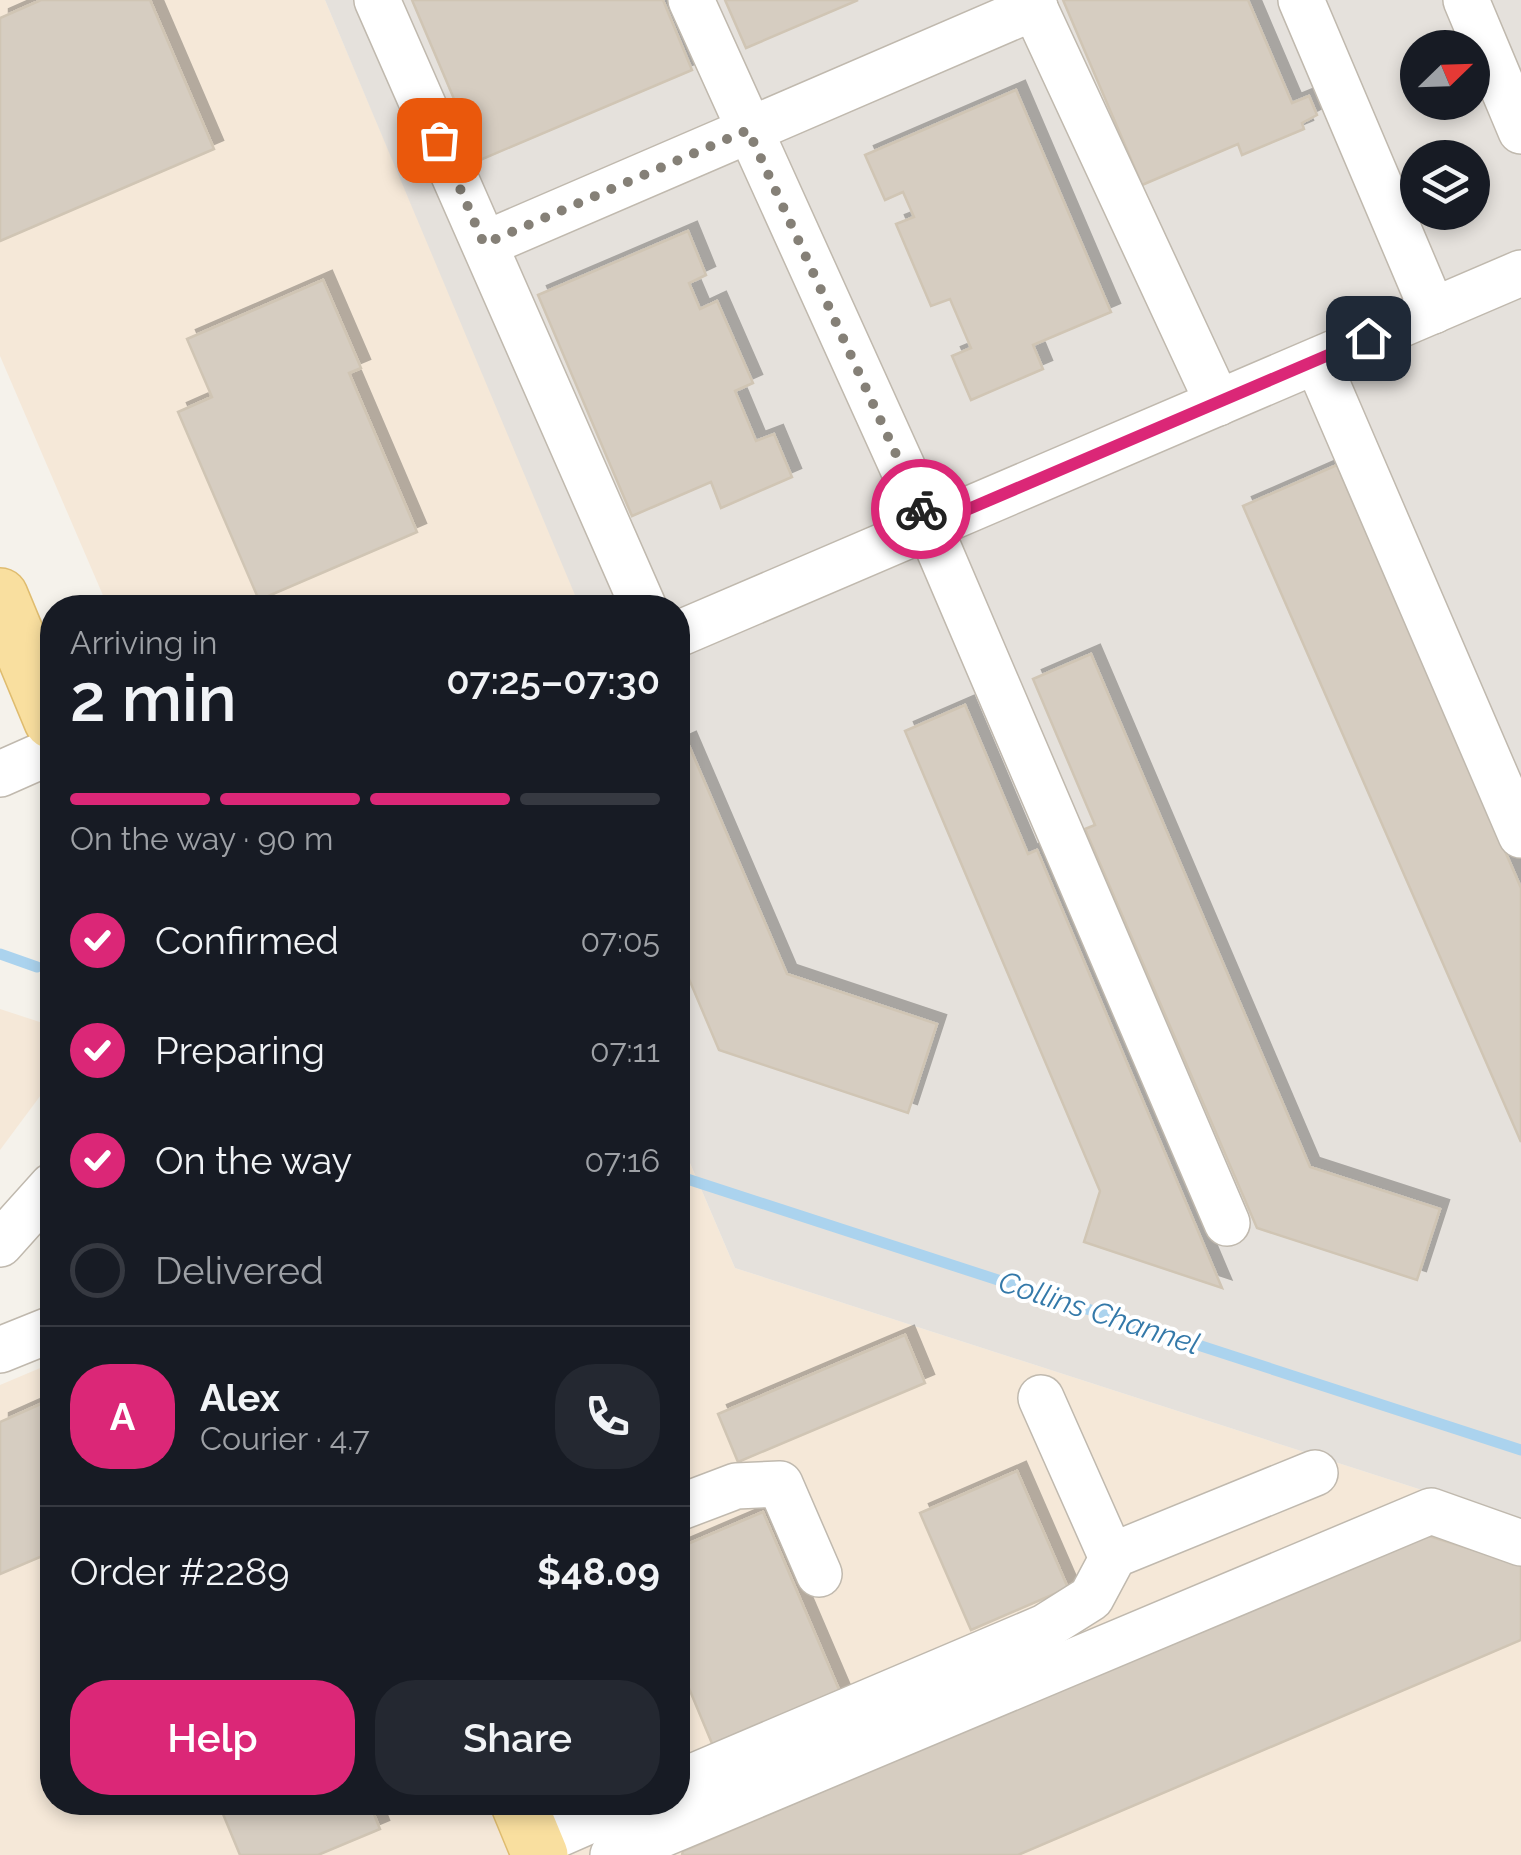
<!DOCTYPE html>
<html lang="en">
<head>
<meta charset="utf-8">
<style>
	body { margin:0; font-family:Raleway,sans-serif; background:#242831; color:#f1f3f6; height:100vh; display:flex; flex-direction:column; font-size:38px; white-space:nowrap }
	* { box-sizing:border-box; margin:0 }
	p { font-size:32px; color:#9ea1a6 }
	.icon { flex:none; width:55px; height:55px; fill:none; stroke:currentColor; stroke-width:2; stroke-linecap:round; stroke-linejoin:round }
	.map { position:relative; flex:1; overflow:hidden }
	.sheet { position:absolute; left:40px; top:595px; width:650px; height:1220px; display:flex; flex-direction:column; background:#171b24; border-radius:40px; box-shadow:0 5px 15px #0003 }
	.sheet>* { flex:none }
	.needle { width:65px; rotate:67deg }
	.fabs { position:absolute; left:1400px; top:30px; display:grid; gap:20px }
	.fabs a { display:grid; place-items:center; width:90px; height:90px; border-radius:50%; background:#171b24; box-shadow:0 5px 15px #0003; font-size:50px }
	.pin { position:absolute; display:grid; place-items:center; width:85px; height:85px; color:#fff; margin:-42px; border-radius:20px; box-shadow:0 5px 15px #0006 }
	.courier { position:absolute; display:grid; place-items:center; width:100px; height:100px; margin:-50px; border:8px solid #db2777; border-radius:50%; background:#fff; color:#222; box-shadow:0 2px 12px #0007 }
	.headline em { font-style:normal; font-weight:600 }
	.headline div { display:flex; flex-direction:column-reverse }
	.headline { display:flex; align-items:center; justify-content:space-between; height:170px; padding:0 30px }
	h1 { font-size:65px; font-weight:600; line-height:75px }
	.bar { display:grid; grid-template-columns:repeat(4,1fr); gap:15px 10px; align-content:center; height:120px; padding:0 30px }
	.bar i { height:12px; border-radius:8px; background:#363941 }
	.bar .active { background:#db2777 }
	.bar p { grid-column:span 4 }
	.line { display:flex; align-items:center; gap:25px; padding:0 30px; border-top:2px solid #363941 }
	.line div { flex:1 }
	.round { display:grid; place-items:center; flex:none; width:105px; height:105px; border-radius:40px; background:#242831 }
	ol { padding:0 30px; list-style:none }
	li { display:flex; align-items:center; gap:30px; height:110px }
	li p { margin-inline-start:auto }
	li .icon { padding:10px; border-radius:50%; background:#db2777; color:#fff; stroke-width:4 }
	li:last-child { color:#9ea1a6 }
	li i { width:55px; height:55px; border:5px solid #363941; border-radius:50% }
	.button { display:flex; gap:20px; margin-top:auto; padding:20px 30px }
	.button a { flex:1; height:115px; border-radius:40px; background:#db2777; color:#fff; font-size:40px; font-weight:600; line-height:115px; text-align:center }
	.button a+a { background:#242831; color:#f1f3f6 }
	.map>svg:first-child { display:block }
	.commercial { fill:#f5e8d8 }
	.industrial { fill:#e5e1dc; fill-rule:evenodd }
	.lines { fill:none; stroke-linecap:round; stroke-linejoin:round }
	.stream { stroke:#abd3ee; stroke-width:11 }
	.building { fill:#d6cdc1; stroke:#d0c5b4; stroke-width:2.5; filter:url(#shadow) }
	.minor-casing { stroke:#c0b9ae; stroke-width:48 }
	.major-casing { stroke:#dfbc6f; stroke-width:58 }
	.minor { stroke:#fff; stroke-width:45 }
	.major { stroke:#f9df9f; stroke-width:55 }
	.done { stroke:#858077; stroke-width:10; stroke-dasharray:0 18 }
	.route { stroke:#db2777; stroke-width:12 }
	.labels { text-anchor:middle; stroke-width:8; stroke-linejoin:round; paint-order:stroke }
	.water-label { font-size:30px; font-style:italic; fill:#3479a9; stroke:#fff }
</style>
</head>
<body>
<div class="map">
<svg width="1521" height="1855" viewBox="0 0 1521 1855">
	<defs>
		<filter id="shadow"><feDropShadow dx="9" dy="-9" stdDeviation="0" flood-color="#0004"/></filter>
	</defs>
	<rect width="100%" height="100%" fill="#f5f2eb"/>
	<g class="commercial">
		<path d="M0,0H325L581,605L575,608L108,607L0,356Z"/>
		<path d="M0,1009L52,1026V1080L0,1150Z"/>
		<path d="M678,1135L735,1268L1521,1522V1855H0V1385L52,1363V1802H678Z"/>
	</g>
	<path class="industrial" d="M325,0H1521V1522L735,1268L678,1135V608L580,607ZM1418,48H1472V102H1418ZM1418,158H1472V212H1418Z"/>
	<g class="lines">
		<g class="stream">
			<path d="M0,954L37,967"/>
			<path d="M678,1176L1521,1450"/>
		</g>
	</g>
	<g class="building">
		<path d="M41,0H150L214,149L0,241V18Z"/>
		<path d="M412,0H663L692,70L480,160Z"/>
		<path d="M725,0H858L746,48Z"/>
		<path d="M1063,0H1248L1292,103L1309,96L1317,115L1302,123L1304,129L1242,155L1238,144L1142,185Z"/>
		<path d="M1016,90L1111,312L1033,345L1043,369L971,400L952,356L971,348L950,299L931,306L896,224L914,217L903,192L885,200L865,155Z"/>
		<path d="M688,231L706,275L689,283L700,309L717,301L753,383L735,391L756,441L774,434L792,477L721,508L711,482L632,516L538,295Z"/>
		<path d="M323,280L361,368L349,373L417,532L259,600L178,412L212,397L187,339Z"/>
		<path d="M1337,465L1521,888V1142L1243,506Z"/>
		<path d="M1091,654L1310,1167L1440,1209L1417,1280L1257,1228L1085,829L1095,825L1033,679Z"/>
		<path d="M965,705L1028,854L1037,850L1222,1288L1084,1242L1100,1191L905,731Z"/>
		<path d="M687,741L787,974L937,1024L908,1113L719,1050L678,953V745Z"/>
		<path d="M905,1335L925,1383L738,1462L718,1414Z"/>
		<path d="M52,1399V1552L0,1574V1422Z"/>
		<path d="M1017,1471L1068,1588L971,1630L920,1513Z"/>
		<path d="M763,1512L843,1699L716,1753L678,1662V1548Z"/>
		<path d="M1423,1534L1521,1565V1640L1018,1855H682L683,1851Z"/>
		<path d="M218,1802H369L380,1829L318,1855H240Z"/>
	</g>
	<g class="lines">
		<g class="minor-casing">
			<g id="minor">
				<path d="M377,0L644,608"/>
				<path d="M691,0L929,526L1227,1223"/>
				<path d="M1031,0L1218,403"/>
				<path d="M1301,0L1433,311"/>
				<path d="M1466,0L1521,131"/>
				<path d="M485,244L1035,7"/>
				<path d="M1317,361L1521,835"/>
				<path d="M678,634L1521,273"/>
				<path d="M0,774L52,751"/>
				<path d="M0,1244L52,1186"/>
				<path d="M0,1350L52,1329"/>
				<path d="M1041,1398L1112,1558"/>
				<path d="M678,1508L736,1486L780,1484L819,1574"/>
				<path d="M678,1783L1045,1627L1091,1598L1114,1555L1315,1473"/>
				<path d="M536,1844L632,1802"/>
				<path d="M613,1855L1431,1511L1521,1543"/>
			</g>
		</g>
		<g class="major-casing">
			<g id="major">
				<path d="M0,596L52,721"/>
				<path d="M518,1802L540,1855"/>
			</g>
		</g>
		<use href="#minor" class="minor"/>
		<use href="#major" class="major"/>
	</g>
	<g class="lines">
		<path class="done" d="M439,140L484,244L748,130L921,509"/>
		<path class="route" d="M921,509L929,526L1368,338"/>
	</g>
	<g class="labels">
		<g class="water-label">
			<text transform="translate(1099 1313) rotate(18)" y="10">Collins Channel</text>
		</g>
	</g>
</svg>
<div class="fabs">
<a><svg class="needle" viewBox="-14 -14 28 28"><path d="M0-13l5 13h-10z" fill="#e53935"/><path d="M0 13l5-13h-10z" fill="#9ea1a6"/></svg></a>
<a><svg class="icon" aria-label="layers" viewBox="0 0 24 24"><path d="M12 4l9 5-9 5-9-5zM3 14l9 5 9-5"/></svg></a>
</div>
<div class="pin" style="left:439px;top:140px;background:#ea580c"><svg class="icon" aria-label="bag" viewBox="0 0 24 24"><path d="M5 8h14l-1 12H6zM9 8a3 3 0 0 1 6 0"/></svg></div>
<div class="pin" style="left:1368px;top:338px;background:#1f2937"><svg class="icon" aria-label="home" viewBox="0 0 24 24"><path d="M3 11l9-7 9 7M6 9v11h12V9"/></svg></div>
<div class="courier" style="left:921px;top:509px"><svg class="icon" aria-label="bike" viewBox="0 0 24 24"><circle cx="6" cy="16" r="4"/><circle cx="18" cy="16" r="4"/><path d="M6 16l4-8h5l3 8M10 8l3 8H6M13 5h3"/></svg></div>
<section class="sheet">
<div class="headline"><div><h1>2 min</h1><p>Arriving in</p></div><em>07:25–07:30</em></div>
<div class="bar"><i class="active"></i><i class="active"></i><i class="active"></i><i></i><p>On the way · 90 m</p></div>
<ol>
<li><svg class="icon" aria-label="check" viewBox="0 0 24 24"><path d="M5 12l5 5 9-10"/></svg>Confirmed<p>07:05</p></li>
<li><svg class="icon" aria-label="check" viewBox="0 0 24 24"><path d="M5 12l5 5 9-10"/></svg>Preparing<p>07:11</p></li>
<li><svg class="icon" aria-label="check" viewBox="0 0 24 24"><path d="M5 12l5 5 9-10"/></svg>On the way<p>07:16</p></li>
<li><i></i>Delivered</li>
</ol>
<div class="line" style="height:180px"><b class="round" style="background:#db2777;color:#fff">A</b><div><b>Alex</b><p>Courier · 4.7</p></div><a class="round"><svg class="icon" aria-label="phone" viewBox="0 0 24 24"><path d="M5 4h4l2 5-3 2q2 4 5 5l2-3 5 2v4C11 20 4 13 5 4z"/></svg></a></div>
<div class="line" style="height:130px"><div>Order #2289</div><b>$48.09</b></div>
<div class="button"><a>Help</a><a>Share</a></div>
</section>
</div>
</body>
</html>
